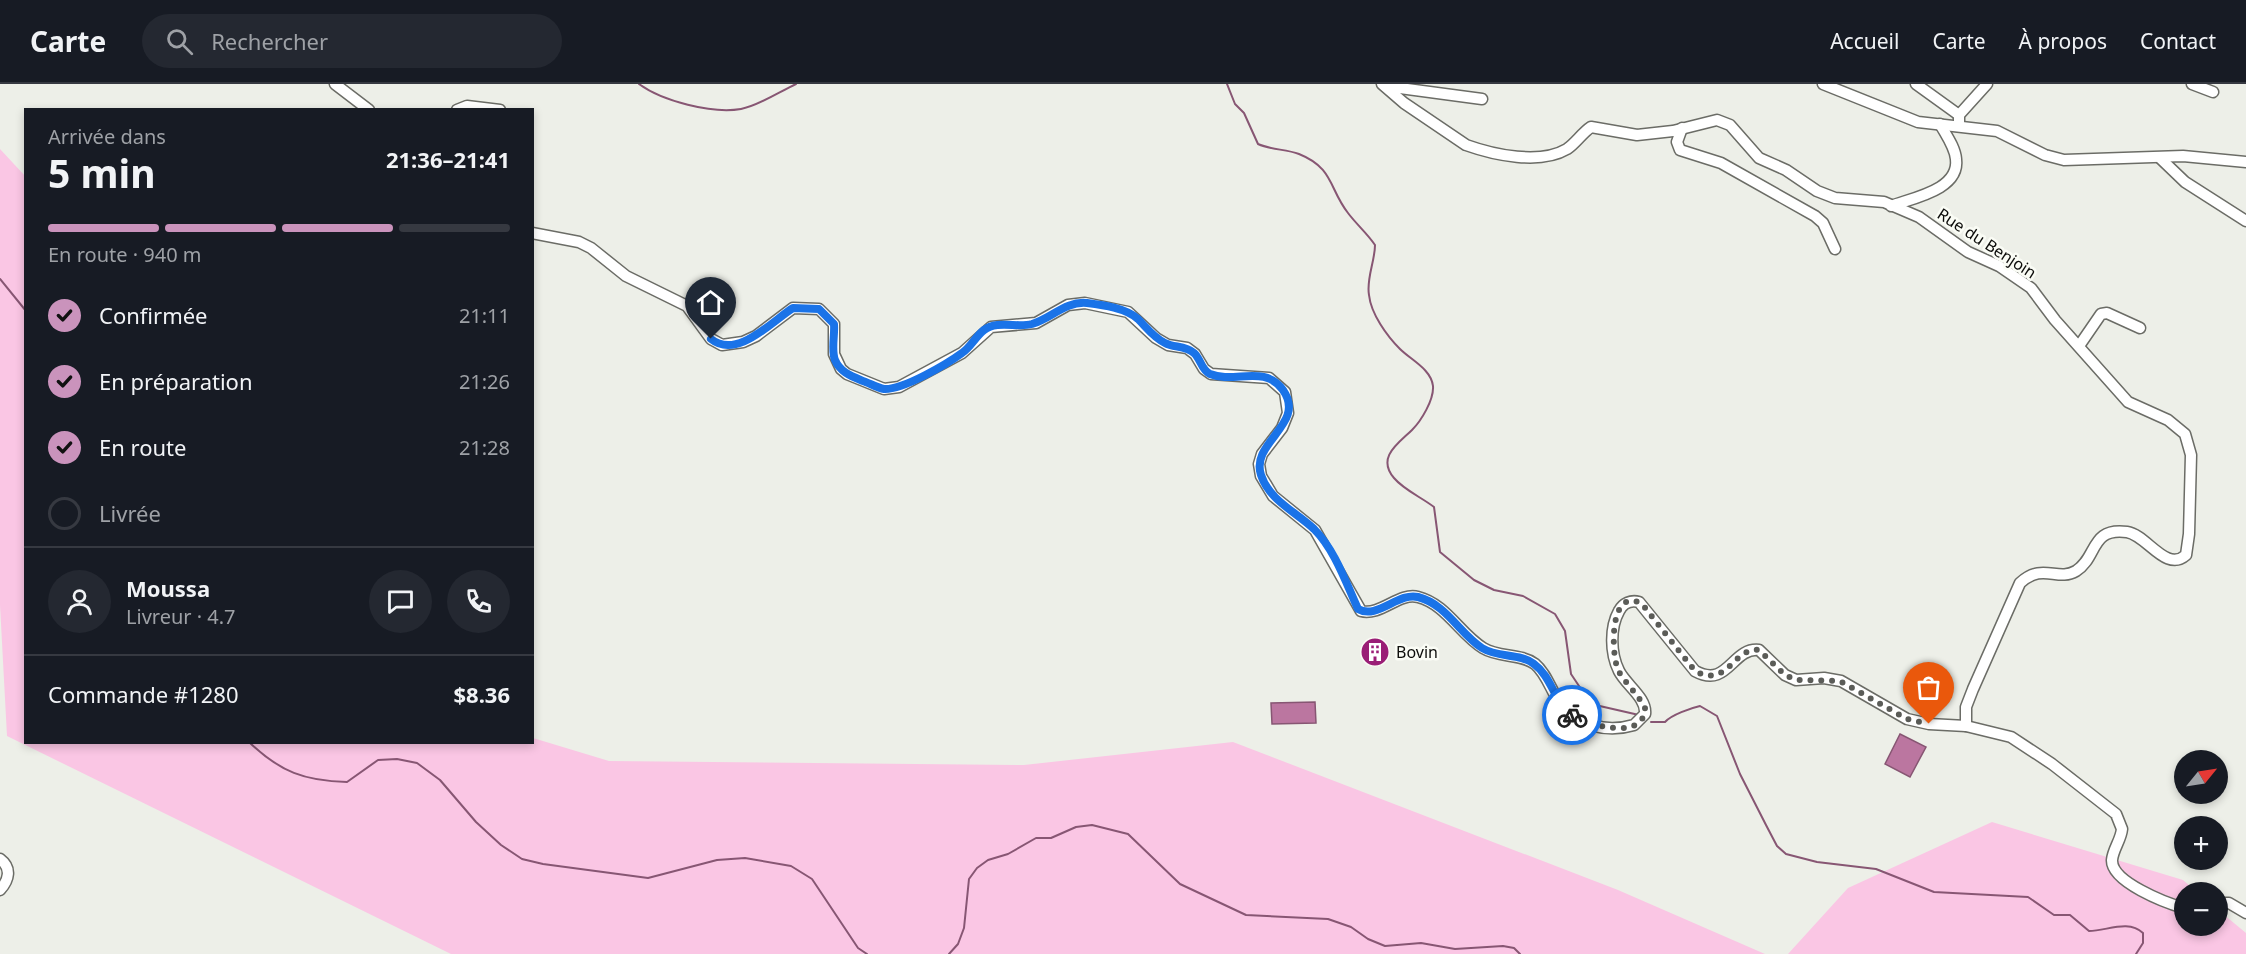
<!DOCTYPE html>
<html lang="fr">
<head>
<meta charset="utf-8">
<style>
	body { margin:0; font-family:"Noto Sans",sans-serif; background:#242831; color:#f1f3f6; height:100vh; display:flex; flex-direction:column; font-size:22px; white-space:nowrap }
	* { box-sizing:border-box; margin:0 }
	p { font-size:20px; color:#9ea1a6 }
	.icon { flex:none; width:33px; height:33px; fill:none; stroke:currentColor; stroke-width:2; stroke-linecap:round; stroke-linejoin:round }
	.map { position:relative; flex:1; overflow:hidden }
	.details { position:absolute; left:24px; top:24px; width:510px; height:636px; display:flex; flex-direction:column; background:#171b24; border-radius:0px; box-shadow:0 3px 9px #0003 }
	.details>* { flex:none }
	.needle { width:39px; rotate:60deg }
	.buttons { position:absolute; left:2174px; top:666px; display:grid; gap:12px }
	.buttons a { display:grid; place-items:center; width:54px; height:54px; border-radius:50%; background:#171b24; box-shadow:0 3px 9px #0003; font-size:30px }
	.pin { position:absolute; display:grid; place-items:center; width:51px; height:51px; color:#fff; margin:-62px -26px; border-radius:50% 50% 50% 0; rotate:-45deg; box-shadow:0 0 6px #0007 }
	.pin .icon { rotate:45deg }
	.courier { position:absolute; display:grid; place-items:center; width:60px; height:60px; margin:-30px; border:4px solid #1a73e8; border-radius:50%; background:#fff; color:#222; box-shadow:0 2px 8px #0007 }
	.summary em { font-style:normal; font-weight:700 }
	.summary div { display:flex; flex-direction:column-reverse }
	.summary { display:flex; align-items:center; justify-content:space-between; height:102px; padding:0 24px }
	h1 { font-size:39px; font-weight:700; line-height:45px }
	.bar { display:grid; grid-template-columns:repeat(4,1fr); gap:9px 6px; align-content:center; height:72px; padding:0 24px }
	.bar i { height:8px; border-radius:4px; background:#363941 }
	.bar .on { background:#ca93bc }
	.bar p { grid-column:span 4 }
	.line { display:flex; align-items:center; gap:15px; padding:0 24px; border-top:2px solid #363941 }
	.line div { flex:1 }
	.round { display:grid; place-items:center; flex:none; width:63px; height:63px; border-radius:32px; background:#242831 }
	ol { padding:0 24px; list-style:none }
	li { display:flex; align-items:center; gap:18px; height:66px }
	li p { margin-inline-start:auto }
	li .icon { padding:6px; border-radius:50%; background:#ca93bc; color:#111; stroke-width:4 }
	li:last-child { color:#9ea1a6 }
	li i { width:33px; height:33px; border:3px solid #363941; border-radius:50% }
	header { display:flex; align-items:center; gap:36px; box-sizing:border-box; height:84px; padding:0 30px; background:#171b24; border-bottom:2px solid #363941 }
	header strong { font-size:28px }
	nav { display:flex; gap:33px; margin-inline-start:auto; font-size:21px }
	.search { width:420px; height:54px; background:#242831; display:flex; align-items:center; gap:15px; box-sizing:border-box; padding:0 21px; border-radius:33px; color:#9ea1a6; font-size:22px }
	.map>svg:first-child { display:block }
	.green { fill:#fac6e4 }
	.water { fill:#bb76a0; stroke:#875673; stroke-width:1.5 }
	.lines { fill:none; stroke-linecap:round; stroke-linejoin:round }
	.stream { stroke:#875673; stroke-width:2 }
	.minor-casing { stroke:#6b6c66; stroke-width:13 }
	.minor { stroke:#fff; stroke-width:10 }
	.done { stroke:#5b5c58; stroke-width:6; stroke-dasharray:0 10.8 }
	.route { stroke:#1a73e8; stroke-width:8 }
	.labels { text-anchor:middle; stroke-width:5; stroke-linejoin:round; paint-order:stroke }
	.street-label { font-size:16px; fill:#0d0d0b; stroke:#fafcf5 }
	.poi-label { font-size:16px; fill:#0d0d0b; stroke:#fafcf5; text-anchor:start }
</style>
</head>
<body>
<header>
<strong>Carte</strong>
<div class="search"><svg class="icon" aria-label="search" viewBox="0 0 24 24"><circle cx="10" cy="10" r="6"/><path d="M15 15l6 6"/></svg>Rechercher</div>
<nav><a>Accueil</a><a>Carte</a><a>À propos</a><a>Contact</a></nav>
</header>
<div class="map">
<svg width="2246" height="870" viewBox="0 0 2246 870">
	<rect width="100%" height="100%" fill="#edefe8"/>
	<g class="green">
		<path d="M0,65L26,93V658H532L533,654L609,677L1024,681L1233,658L1618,806L1765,870H451L7,652L0,521Z"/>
		<path d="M1992,738L2183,796L2197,808H2184V842H2217V825L2246,849V870H1788L1848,804Z"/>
	</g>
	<g class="water">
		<path d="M1315,618L1316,639L1272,640L1271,619Z"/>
		<path d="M1900,650L1926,663L1910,693L1885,680Z"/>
	</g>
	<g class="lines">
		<g class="stream">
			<path d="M639,0C662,17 712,30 741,25C758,22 779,8 796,0"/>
			<path d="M1227,0L1235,20L1244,29L1258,60C1271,66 1286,65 1299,70C1334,84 1329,105 1348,129C1357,141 1367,149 1375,161C1375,177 1366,195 1369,211C1371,230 1387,252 1400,265C1411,276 1431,285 1433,302C1434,316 1421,337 1412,346C1399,359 1376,373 1394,394C1404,406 1421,413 1434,423L1440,468L1474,496L1494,506L1523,512L1555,530L1565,547L1571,590L1591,620L1639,631"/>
			<path d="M0,195L26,227"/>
			<path d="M1651,638H1665C1671,631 1691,624 1700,622L1717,632L1740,690L1766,741L1777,762L1786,770L1817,778L1876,785L1934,808L2028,813L2054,831H2070L2089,847C2107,847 2128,835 2143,849V859L2136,870"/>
			<path d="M249,658C280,688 305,697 347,698L378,676L397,675L417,679L440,696L476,738L501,761L522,775L543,780L648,794L717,776L745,774L791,782L812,795L858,864L867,870"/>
			<path d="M949,870L958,860L964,844L969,795L977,784L988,776L1008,770L1036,754H1051L1076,743L1092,741L1128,750L1180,800L1246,831L1328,835L1351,843L1368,855L1385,862L1421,859L1455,865L1503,862L1514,864L1520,870"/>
		</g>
		<g class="minor-casing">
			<g id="minor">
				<path d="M335,0L369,26"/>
				<path d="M1382,0L1404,19L1466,61C1494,71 1540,81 1567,65C1576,59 1582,49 1591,43L1637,51L1673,47L1717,36L1730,41L1759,74L1786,86L1817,107L1835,114L1884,118L1919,133L1968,168L1999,182L2031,204L2055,236L2128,318L2168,336L2185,350L2191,371L2189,450L2186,471C2166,489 2147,451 2127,448C2090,443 2098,473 2076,487C2057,498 2043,478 2020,499L1973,605L1966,623V642"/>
				<path d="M1823,0L1918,38L1997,47L2045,71L2064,76L2183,72L2246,78"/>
				<path d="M1916,0L1959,31"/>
				<path d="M2192,0L2213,8"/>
				<path d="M1385,2L1482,15"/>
				<path d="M457,26L467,22L500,26"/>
				<path d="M1959,38V31L1987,0"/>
				<path d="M1682,44L1677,58L1680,66L1721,79L1815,132L1823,139L1835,165"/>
				<path d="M2160,74L2185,98L2246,137"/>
				<path d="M1891,122C1912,114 1960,106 1956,75C1955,63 1946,51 1940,40"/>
				<path d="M532,149L579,158L591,164L626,192L687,222L711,255L722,261L743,258L756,252L793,224L819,225L834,240V270L841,285L847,290L884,305L899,303L962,269L991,243L1036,239L1068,221L1085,219L1128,228L1156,254L1168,261L1187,264L1195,270L1204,285L1211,290L1269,294L1285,308L1288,329L1282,344L1262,370L1259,380L1261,392L1273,412L1315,446L1361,527C1381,532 1399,508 1418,513C1446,520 1460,550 1483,564C1499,574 1520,569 1535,580C1547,590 1551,607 1560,619C1577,642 1607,649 1634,641L1645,630C1647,614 1626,601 1619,587C1610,569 1610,543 1619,527C1623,519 1631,516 1639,518L1695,587C1728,605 1732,563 1759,566L1785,591L1796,596L1824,594L1841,597L1907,635L1929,640L1966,642L2011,653L2052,680L2116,730L2122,745C2121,756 2113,765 2112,776C2111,798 2166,819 2184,824"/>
				<path d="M2079,262L2101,230L2107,229L2140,244"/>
				<path d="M0,775C12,784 9,796 0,806"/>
				<path d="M2217,819H2229L2246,829"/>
			</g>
		</g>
		<use href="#minor" class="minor"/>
	</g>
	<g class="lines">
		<path class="done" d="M1572,631C1589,642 1645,657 1645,624C1638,610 1625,599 1618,586C1611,569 1609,501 1642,520L1695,587C1728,605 1733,563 1759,566L1785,591L1796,596L1840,597L1907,635L1929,640"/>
		<path class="route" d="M711,255C737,276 772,237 793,224L819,225L834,240C835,251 831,266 835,276C840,288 851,292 863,297C869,299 878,304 884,305C903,306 947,280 962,269C971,263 975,253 984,246C997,236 1017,244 1032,240C1052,234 1065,217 1087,219C1103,221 1126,224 1138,235C1147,244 1153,253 1165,259C1174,264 1185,261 1194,269C1201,275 1201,286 1210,290C1234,300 1265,280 1283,306C1307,340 1250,358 1261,391C1269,416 1296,428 1314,445C1335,466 1346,499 1358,525C1377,536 1398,508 1418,513C1446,520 1460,550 1482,564C1498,574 1520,569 1534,580C1552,593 1554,618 1572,631"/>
	</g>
	<defs>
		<g id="building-disc" transform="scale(1.5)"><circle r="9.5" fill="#9a1e76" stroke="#fafcf5"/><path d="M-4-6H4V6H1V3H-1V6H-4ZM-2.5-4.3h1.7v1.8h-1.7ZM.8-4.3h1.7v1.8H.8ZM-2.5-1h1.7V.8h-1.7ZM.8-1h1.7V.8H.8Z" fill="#fff"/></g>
	</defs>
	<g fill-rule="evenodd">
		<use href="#building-disc" x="1375" y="568"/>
	</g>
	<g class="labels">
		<g class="street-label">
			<text transform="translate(1987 159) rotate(33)" y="6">Rue du Benjoin</text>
		</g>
		<g class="poi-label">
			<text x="1396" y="574">Bovin</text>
		</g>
	</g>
</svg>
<div class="buttons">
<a><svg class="needle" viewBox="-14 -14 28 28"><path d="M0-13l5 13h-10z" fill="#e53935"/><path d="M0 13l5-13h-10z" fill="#9ea1a6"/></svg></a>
<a>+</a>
<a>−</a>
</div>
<div class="pin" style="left:1929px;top:640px;background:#ea580c"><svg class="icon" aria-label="bag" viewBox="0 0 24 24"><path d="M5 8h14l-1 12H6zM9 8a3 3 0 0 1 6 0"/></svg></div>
<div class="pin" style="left:711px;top:255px;background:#1f2937"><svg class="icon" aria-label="home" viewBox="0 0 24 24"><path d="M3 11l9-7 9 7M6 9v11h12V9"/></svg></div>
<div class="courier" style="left:1572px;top:631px"><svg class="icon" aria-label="bike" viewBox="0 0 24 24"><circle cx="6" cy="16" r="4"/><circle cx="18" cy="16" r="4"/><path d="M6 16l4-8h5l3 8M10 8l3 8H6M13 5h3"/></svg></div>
<section class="details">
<div class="summary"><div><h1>5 min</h1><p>Arrivée dans</p></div><em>21:36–21:41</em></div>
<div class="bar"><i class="on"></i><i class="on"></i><i class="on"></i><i></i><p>En route · 940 m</p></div>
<ol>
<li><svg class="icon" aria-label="check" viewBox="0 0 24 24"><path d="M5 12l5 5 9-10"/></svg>Confirmée<p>21:11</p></li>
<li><svg class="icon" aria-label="check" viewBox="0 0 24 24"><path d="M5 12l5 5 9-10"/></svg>En préparation<p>21:26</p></li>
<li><svg class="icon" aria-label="check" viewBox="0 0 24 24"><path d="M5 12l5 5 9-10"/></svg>En route<p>21:28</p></li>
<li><i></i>Livrée</li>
</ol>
<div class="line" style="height:108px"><a class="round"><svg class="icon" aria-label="person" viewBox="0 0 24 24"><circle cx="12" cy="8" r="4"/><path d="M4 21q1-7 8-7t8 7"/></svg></a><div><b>Moussa</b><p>Livreur · 4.7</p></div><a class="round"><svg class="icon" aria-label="chat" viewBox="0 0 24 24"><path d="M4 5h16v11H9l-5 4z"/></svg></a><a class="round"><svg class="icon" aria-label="phone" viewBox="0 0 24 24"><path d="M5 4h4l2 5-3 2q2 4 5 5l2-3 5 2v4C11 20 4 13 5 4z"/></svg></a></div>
<div class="line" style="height:78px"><div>Commande #1280</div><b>$8.36</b></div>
</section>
</div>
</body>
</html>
